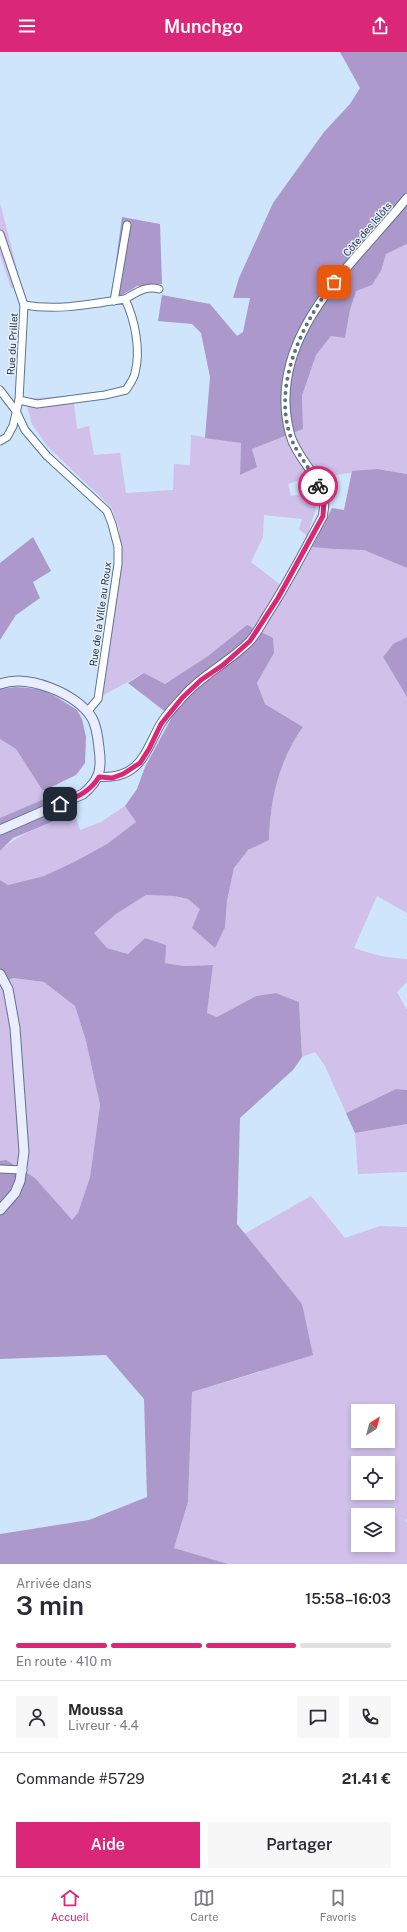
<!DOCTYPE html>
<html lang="fr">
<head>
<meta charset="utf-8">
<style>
	body { margin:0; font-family:"Public Sans",sans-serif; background:#f7f7f7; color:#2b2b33; height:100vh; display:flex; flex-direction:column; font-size:15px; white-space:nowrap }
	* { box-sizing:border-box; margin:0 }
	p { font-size:13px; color:#7c7c81 }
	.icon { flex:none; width:22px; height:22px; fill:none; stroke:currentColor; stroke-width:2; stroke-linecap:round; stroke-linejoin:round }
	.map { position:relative; height:1512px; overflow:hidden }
	.sheet { display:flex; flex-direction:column; background:#fff; flex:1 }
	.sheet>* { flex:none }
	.needle { width:26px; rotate:36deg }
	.controls { position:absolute; left:351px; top:1352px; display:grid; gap:8px }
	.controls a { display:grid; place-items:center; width:44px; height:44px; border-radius:0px; background:#fff; box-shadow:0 2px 6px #0003; font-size:20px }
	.pin { position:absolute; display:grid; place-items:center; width:34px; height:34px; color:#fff; margin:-17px; border-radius:8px; box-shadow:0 2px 6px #0006 }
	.courier { position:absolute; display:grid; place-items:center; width:40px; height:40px; margin:-20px; border:3px solid #db2777; border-radius:50%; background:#fff; color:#222; box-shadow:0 1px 5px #0007 }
	.head em { font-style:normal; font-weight:600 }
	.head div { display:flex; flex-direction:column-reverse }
	.head { display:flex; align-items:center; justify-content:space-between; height:68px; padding:0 16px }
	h1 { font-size:26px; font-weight:600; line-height:30px }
	.bar { display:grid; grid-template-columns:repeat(4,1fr); gap:6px 4px; align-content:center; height:48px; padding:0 16px }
	.bar i { height:5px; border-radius:3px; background:#e1e1e2 }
	.bar .active { background:#db2777 }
	.bar p { grid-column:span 4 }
	.line { display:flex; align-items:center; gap:10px; padding:0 16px; border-top:1px solid #e1e1e2 }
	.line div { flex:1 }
	.round { display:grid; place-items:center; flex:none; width:42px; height:42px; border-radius:0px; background:#f7f7f7 }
	.cta { display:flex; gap:8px; margin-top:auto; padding:8px 16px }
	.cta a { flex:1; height:46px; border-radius:0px; background:#db2777; color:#fff; font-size:16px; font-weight:600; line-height:46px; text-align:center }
	.cta a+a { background:#f7f7f7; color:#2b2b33 }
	header { display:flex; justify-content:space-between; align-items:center; height:52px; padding:0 16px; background:#db2777; color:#fff; font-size:18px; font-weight:600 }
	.menu { display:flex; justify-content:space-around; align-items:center; height:56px; border-top:1px solid #e1e1e2; background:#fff; font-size:11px; color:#7c7c81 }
	.menu a { display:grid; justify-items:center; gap:2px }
	.menu .active { color:#db2777 }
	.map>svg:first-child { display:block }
	.green { fill:#d0c0ea; fill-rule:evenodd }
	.forest { fill:#ac98ca }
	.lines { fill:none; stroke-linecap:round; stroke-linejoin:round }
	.minor-casing { stroke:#5c768f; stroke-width:9 }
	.tertiary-casing { stroke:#5c768f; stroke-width:10 }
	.secondary-casing { stroke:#5c768f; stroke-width:11 }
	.minor { stroke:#fff; stroke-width:7 }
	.tertiary { stroke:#fff; stroke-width:8 }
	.secondary { stroke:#eaedfd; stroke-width:9 }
	.done { stroke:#606f7e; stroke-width:4; stroke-dasharray:0 7.2 }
	.route { stroke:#db2777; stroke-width:5 }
	.labels { text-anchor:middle; stroke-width:3; stroke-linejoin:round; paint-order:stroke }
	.street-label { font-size:10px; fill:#25303a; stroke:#e5f0fc }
</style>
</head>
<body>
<header><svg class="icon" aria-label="menu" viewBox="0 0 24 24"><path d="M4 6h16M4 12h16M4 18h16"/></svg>Munchgo<svg class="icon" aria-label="share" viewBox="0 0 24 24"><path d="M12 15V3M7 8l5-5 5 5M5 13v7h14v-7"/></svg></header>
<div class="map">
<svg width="407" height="1512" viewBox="0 0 407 1512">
	<rect width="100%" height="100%" fill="#cee5fb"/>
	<g class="green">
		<path d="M0,151L22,236H11L0,203Z"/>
		<path d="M407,192V422L377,417L321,425L320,421L288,432L291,444L315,440L317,453L307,484L299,477L302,467L264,463L263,485L251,510L287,538L312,495L334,497L364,498L407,516V585L393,592L383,605L407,645V861L377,844L354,896C375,903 385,906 407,907V930L397,940L407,958V1038L396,1037L346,1061L325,1014L315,1000L302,1005L299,950L276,941L256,944L217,965L207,961L213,913L184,914L165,911L145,886L128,902L107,896L94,881L116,862L146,843L174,844L188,847L225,875C226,852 227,812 249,798C255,794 262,791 269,788C270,748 279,708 303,675L265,652L257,631L274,601L247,574L208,604L165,632L144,621L102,644L122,506L119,476L111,455L47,394L32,372L25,347L73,343L77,377L89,374L94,403L120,401L126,441L173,438L174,412L190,413L191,383L241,391L240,422L252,397L303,377L302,344L316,303L331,284L345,286L350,258L356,238L372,233L381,219L386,202Z"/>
		<path d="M0,687L16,697L43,739L44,747L0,766Z"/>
		<path d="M125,754L136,770L107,792L74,810L44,824L8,833L0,828V799C21,780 48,771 75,763L80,778L101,770Z"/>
		<path d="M13,926L44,930L75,954L86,989L100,1053L90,1125L78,1162L72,1169L35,1126L0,1109V932Z"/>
		<path d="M407,1072V1120L358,1122L355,1081Z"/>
		<path d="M311,1144L345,1186L380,1174L407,1175V1467L405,1469L407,1471V1512H228L174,1496L188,1450L192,1340L260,1320L302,1252L244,1182ZM358,1359H388V1389H358ZM358,1411H388V1441H358ZM358,1463H388V1493H358Z"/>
	</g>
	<g class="forest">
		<path d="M340,0H407V192L386,202L381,219L372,233L356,239L350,258L345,286L331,284L316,303L302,344L303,377L252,397L257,415L240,423L241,391L205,386L210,325L201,281L192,272L158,269L162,243L210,252L237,284L243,280L250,246H233L239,226L273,151L324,80L350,52L360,36Z"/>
		<path d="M122,165L160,172L162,232L137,234L122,243L125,253H110Z"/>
		<path d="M377,417L407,422V516L364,498L334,497L312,495L332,456L344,458L352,419Z"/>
		<path d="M33,485L51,519L33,530L40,546L16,563L0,588V511Z"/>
		<path d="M247,573L273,586L274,601L257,631L265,652L303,675C279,708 270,748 269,788L248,798L234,816L227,848L225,875L215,896L192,876L200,857L188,847L174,844L146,843L116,862L94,881L107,896L128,902L145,886L166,893L165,911L184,914L213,913L207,961L217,965L256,944L276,941L299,950L302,1005L293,1018L240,1066L237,1172L302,1252L313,1303L192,1340L188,1450L174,1496L228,1512H0V1482L89,1468L147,1445L144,1347L106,1303L0,1307V1109L6,1108L35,1126L72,1168L78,1161L90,1125L100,1053L86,989L75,954L44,930L13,926L0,932V828L8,833L44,824L74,810L107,792L136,770L125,754L137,737L145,715L172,665L128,631L144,621L165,632L208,604Z"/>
		<path d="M407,585V645L383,605L393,592Z"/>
		<path d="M16,635L40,637L55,644L77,658L82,667L86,685L85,711L76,723L43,739L16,697L0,687V637Z"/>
		<path d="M44,747L54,769L13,786L0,799V766Z"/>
		<path d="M396,1037L407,1038V1072L355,1081L346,1061Z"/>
	</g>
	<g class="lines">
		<g class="minor-casing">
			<g id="minor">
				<path d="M0,182L24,253L19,348L13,374L7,385L0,389"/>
				<path d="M125,247C136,241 146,233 159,237"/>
				<path d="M114,249L127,173"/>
				<path d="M0,338L16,359L25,378L47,404L107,459L112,472L118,495V512L98,647L87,660"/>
				<path d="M19,348L37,352L105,343L126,338C129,333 134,327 135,321C141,298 135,268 125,247C92,252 57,259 24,253"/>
				<path d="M0,1117L23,1118"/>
			</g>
		</g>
		<g class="tertiary-casing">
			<path id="tertiary" d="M99,725C139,727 144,703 160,673C165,664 174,655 181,647C200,624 228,611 249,590C256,583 262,571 267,563C288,531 305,497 323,464C323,460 325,454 324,449C321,424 296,406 290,382C264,285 353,213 407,146"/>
		</g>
		<g class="secondary-casing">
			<g id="secondary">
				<path d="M0,632C28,622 76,641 92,666C97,675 98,686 99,696C102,717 100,728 83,742L0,778"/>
				<path d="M0,922L8,937L15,976L24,1100L20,1129L15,1141L0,1158"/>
			</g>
		</g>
		<use href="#minor" class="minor"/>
		<use href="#tertiary" class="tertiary"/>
		<use href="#secondary" class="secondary"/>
	</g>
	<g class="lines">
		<path class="done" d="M318,434C311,416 296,402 290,383C273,331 303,270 334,230"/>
		<path class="route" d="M60,752C76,745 89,741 99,725L112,726L123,722L140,711L149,697L161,672L182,646L201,628L223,613L250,589L278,546L323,464L324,449L318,434"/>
	</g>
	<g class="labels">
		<g class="street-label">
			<text transform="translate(367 177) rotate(-49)" y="4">Côte des Islôts</text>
			<text transform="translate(12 292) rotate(-87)" y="4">Rue du Prillet</text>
			<text transform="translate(100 562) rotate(-82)" y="4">Rue de la Ville au Roux</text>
		</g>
	</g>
</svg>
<div class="controls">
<a><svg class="needle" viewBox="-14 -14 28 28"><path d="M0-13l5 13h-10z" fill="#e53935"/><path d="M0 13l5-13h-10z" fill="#7c7c81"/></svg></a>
<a><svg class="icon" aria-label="locate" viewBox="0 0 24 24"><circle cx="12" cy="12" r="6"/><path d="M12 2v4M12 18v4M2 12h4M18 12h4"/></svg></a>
<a><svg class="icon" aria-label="layers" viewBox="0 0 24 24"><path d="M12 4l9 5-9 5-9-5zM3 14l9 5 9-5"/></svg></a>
</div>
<div class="pin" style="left:334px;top:230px;background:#ea580c"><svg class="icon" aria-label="bag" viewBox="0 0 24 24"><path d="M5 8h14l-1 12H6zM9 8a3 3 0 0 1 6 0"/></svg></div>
<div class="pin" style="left:60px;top:752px;background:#1f2937"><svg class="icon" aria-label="home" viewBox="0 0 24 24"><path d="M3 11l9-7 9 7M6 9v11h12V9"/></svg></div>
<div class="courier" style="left:318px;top:434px"><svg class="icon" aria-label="bike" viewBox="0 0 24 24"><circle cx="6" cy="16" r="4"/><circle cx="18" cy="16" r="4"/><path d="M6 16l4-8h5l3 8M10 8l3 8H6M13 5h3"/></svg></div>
</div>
<section class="sheet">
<div class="head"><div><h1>3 min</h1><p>Arrivée dans</p></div><em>15:58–16:03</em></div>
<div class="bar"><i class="active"></i><i class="active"></i><i class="active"></i><i></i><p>En route · 410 m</p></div>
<div class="line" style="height:72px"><a class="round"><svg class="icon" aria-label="person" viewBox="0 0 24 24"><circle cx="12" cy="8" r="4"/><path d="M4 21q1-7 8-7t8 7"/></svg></a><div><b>Moussa</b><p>Livreur · 4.4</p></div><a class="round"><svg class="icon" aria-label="chat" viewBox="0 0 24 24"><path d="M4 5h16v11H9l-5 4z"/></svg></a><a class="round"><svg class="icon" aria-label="phone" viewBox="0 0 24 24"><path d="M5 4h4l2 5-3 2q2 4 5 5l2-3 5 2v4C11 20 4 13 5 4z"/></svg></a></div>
<div class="line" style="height:52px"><div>Commande #5729</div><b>21.41 €</b></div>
<div class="cta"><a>Aide</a><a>Partager</a></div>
</section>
<nav class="menu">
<a class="active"><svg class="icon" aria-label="home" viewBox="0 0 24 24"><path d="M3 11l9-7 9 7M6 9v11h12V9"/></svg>Accueil</a>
<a><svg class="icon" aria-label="map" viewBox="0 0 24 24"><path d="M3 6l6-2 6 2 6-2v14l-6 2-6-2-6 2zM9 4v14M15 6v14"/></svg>Carte</a>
<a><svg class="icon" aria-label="saved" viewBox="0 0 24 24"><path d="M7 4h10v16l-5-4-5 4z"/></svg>Favoris</a>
</nav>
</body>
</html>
